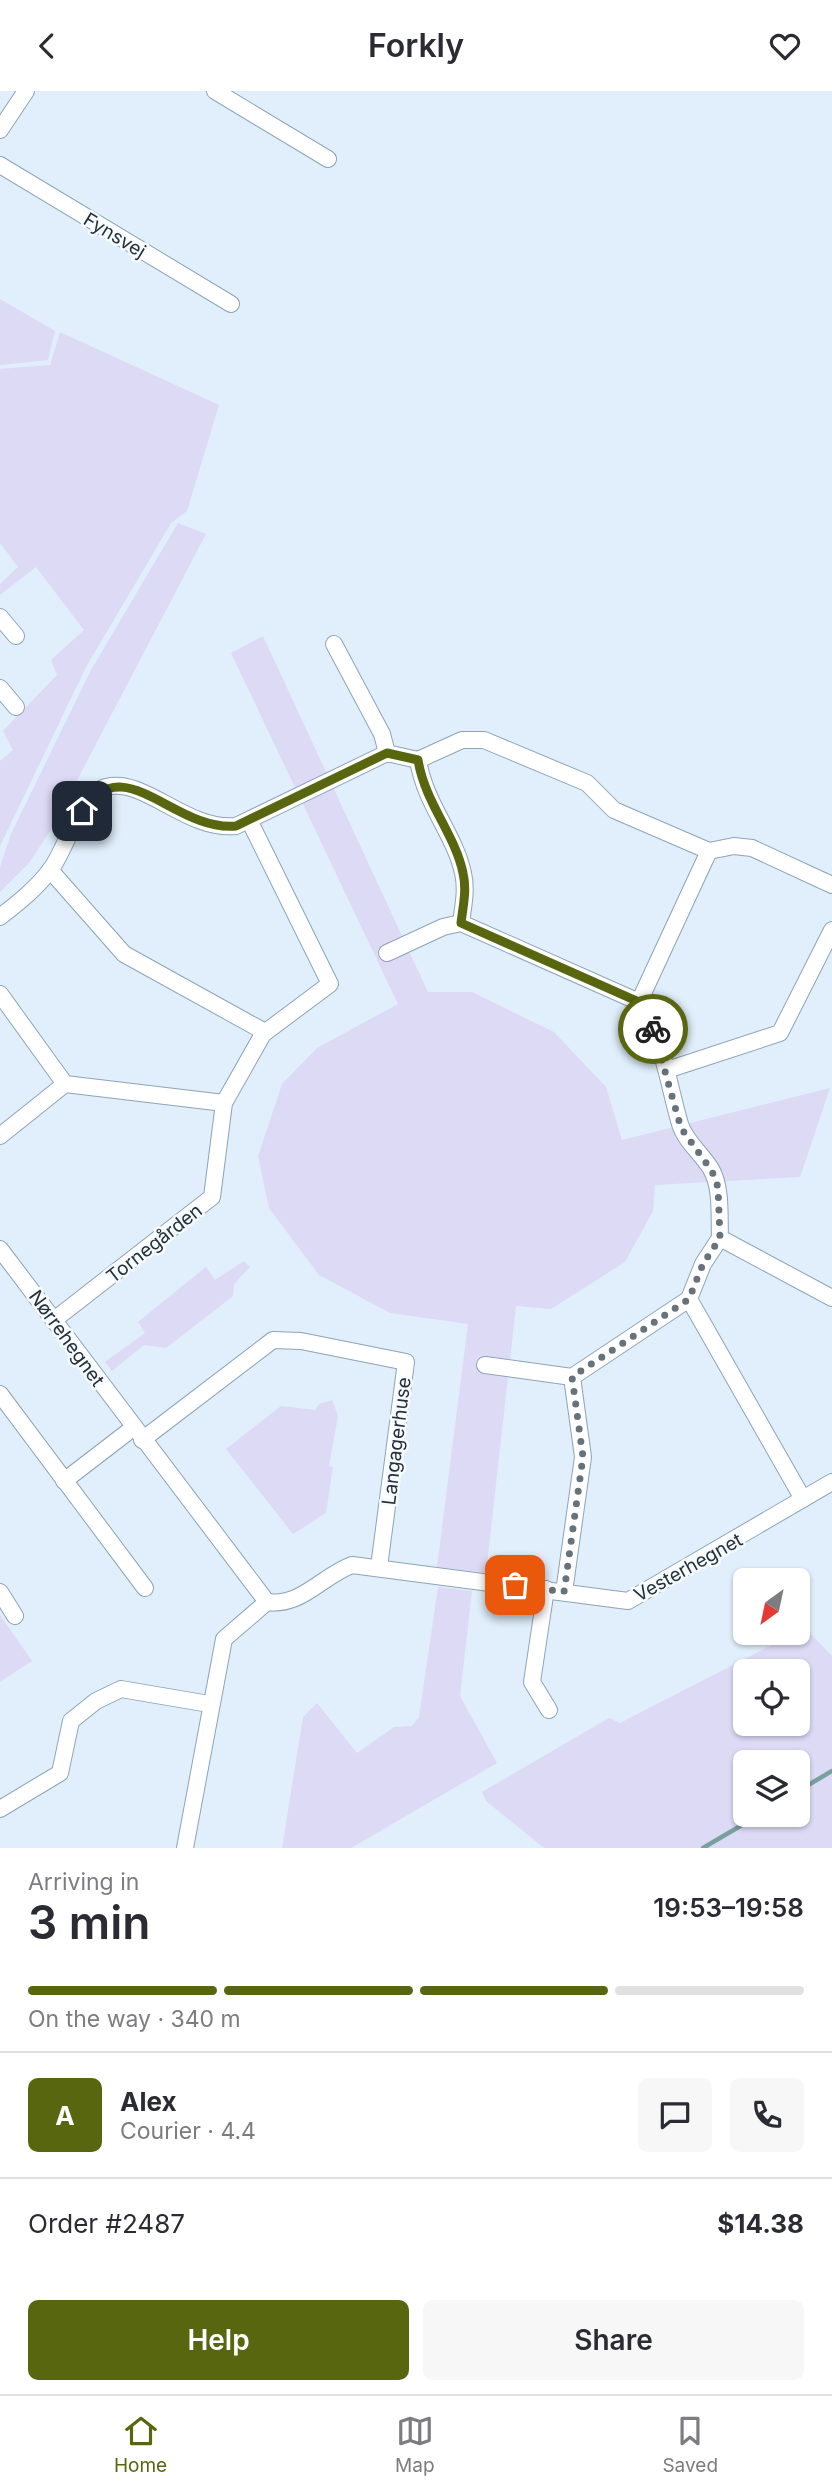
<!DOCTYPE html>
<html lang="en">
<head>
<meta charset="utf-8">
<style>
	body { margin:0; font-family:Inter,sans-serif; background:#f7f7f7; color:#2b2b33; height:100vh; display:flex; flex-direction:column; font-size:26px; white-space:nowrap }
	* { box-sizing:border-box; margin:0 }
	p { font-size:23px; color:#7c7c81 }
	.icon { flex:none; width:38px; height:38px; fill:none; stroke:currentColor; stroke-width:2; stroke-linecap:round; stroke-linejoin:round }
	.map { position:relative; height:1757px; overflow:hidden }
	.sheet { display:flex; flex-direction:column; background:#fff; flex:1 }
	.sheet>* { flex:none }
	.needle { width:46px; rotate:213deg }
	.fabs { position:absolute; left:733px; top:1477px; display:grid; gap:14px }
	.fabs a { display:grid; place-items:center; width:77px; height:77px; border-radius:10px; background:#fff; box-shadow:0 2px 5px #0004; font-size:35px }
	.pin { position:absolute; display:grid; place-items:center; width:60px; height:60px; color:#fff; margin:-30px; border-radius:14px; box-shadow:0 4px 10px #0006 }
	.courier { position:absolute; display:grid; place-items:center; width:70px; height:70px; margin:-35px; border:5px solid #58670f; border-radius:50%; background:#fff; color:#222; box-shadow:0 2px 9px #0007 }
	.overview em { font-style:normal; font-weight:600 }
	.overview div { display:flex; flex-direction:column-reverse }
	.overview { display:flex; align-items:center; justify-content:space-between; height:119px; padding:0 28px }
	h1 { font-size:46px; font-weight:600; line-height:52px }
	.bar { display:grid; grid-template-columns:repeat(4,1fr); gap:10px 7px; align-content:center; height:84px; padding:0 28px }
	.bar i { height:9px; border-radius:5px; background:#e1e1e2 }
	.bar .active { background:#58670f }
	.bar p { grid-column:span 4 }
	.line { display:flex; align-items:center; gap:18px; padding:0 28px; border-top:2px solid #e1e1e2 }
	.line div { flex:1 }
	.round { display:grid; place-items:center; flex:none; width:74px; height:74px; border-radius:10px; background:#f7f7f7 }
	.action { display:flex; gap:14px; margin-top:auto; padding:14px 28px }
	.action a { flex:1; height:80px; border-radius:10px; background:#58670f; color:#fff; font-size:28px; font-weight:600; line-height:80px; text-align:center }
	.action a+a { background:#f7f7f7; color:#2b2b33 }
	header { display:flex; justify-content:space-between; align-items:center; height:91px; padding:0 28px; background:#fff; font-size:32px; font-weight:600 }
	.dock { display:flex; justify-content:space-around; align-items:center; height:98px; border-top:2px solid #e1e1e2; background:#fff; font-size:19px; color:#7c7c81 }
	.dock a { display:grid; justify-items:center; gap:4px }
	.dock .active { color:#58670f }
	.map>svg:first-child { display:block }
	.green { fill:#dddaf6; fill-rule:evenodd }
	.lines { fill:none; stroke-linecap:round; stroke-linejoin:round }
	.stream { stroke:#77a09f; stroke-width:4.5 }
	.street-casing { stroke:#8da4b6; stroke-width:18 }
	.street { stroke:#fff; stroke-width:16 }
	.done { stroke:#67727b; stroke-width:7; stroke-dasharray:0 12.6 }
	.route { stroke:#58670f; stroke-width:9 }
	.labels { text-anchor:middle; stroke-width:5; stroke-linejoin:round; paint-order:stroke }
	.street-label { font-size:19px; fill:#262f36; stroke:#f6fbff }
</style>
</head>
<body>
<header><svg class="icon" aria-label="back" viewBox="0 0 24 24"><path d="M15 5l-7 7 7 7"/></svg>Forkly<svg class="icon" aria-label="heart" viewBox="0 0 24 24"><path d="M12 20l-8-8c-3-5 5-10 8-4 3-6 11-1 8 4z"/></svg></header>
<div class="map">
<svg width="832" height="1757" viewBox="0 0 832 1757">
	<rect width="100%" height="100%" fill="#e0effb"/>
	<g class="green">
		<path d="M0,208L55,240L48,269L0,274Z"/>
		<path d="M60,241L219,314L187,420L171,432L86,576L0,755V670L13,659L3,640L57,584L51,569L84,539L36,476L0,504V493L18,476L0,452V278L50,274Z"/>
		<path d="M178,432L206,443L52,737L29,772L0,801V776L11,743L91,579Z"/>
		<path d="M263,545L428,901H472L554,941L606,996L622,1049L830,997L800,1086L655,1094L653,1120L625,1171L551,1218L516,1215L486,1482L437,1476L468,1233L390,1222L319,1184L269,1117L258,1065L282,993L317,957L398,913L231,562Z"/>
		<path d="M244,1170L250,1176L234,1193L233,1205L166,1257L144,1254L112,1280L105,1271L145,1242L138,1231L206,1176L215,1189Z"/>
		<path d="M332,1309L338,1325L329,1375L333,1376L326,1422L293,1443L226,1358L281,1315L315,1319L319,1313Z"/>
		<path d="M438,1496L472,1500L460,1605L497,1672L351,1757H282L303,1626L317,1612L357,1662L394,1636L412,1635L419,1626Z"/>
		<path d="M0,1524L32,1570L0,1591Z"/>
		<path d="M805,1537L832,1565V1757H544L486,1710L482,1701L609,1627L620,1632ZM746,1580H798V1633H746ZM746,1671H798V1724H746Z"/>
	</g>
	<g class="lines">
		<g class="stream">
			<path d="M798,1700L832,1680"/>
			<path d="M703,1757L759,1724"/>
		</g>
		<g class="street-casing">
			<g id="street">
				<path d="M215,0L328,68"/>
				<path d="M0,39L26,0"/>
				<path d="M0,74L231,213"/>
				<path d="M0,526L16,545"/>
				<path d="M334,553L382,643L387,662"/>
				<path d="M0,597L16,616"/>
				<path d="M418,669C425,713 455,744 463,782C467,799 463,816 461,832"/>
				<path d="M50,779L124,863L265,941"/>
				<path d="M0,826C18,812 37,797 51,778C66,758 81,702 106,696C145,686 186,740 236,735L387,662L418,669L462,649H484L587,692L614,719L709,760L734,755L752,757L832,794"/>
				<path d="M387,862L443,836L461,832L639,911C663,948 668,992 680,1033C685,1050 702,1063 711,1078C722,1097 719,1125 720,1147"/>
				<path d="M0,903L65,993L224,1012"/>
				<path d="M639,911L709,760"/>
				<path d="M667,979L780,942L832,839"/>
				<path d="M0,1045L65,993"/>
				<path d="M720,1147L832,1207"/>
				<path d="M0,1158L267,1511"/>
				<path d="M689,1208L803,1408"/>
				<path d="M54,1229L212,1106L224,1012L263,943L330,893L250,731"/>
				<path d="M485,1274L572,1286L689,1208L703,1173L720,1147"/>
				<path d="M0,1303L145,1497"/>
				<path d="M142,1349L273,1249L301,1250L406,1271L379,1476"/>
				<path d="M64,1390L133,1337"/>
				<path d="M546,1498L532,1591L549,1619"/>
				<path d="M0,1501L15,1525"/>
				<path d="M564,1501L583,1366L572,1286"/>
				<path d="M267,1511C301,1516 322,1485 352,1474L628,1510L832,1391"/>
				<path d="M0,1718L60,1682L71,1630L96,1610L121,1598L209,1613"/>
				<path d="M185,1757L224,1548L267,1511"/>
			</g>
		</g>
		<use href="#street" class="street"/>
	</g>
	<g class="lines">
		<path class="done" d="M515,1494L564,1501L583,1366L572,1286L689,1208L703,1173L720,1147L718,1096L712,1080L681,1037L653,938"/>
		<path class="route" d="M82,720C124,656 174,741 236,735L387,662L418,669C425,712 455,743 463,782C467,799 463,815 461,832L639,911L653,938"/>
	</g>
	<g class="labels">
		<g class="street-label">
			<text transform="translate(115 144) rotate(31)" y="7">Fynsvej</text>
			<text transform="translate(154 1152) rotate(-38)" y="7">Tornegården</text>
			<text transform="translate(67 1247) rotate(54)" y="7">Nørrehegnet</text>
			<text transform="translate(396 1350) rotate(-83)" y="7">Langagerhuse</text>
			<text transform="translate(688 1476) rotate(-29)" y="7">Vesterhegnet</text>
		</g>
	</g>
</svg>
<div class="fabs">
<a><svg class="needle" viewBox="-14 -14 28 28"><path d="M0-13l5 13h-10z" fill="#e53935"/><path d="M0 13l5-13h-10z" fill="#7c7c81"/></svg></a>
<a><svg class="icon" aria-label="locate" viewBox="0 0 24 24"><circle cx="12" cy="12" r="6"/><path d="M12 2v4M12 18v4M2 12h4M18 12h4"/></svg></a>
<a><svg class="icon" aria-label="layers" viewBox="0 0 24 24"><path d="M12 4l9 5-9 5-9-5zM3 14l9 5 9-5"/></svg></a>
</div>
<div class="pin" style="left:515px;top:1494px;background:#ea580c"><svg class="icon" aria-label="bag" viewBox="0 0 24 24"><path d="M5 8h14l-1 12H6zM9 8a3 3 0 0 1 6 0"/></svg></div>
<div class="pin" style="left:82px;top:720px;background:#1f2937"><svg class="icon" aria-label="home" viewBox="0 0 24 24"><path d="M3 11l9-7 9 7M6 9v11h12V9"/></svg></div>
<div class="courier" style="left:653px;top:938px"><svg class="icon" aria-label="bike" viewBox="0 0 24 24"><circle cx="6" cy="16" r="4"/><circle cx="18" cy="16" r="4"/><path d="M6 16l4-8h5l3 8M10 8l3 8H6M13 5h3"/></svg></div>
</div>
<section class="sheet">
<div class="overview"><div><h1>3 min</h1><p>Arriving in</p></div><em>19:53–19:58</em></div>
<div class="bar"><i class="active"></i><i class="active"></i><i class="active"></i><i></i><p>On the way · 340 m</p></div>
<div class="line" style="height:126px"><b class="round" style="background:#58670f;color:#fff">A</b><div><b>Alex</b><p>Courier · 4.4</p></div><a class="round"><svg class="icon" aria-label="chat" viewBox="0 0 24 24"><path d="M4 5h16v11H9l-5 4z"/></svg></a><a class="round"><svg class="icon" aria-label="phone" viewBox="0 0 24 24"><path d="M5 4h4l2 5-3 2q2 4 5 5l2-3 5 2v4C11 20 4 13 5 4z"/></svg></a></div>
<div class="line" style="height:91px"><div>Order #2487</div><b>$14.38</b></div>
<div class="action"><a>Help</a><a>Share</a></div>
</section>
<nav class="dock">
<a class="active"><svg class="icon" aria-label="home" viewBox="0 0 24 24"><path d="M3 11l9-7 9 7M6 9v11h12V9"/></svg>Home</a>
<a><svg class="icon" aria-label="map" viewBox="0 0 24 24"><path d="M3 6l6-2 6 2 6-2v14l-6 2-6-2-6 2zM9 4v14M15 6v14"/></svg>Map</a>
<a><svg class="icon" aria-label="saved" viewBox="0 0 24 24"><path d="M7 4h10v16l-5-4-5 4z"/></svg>Saved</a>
</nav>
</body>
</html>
